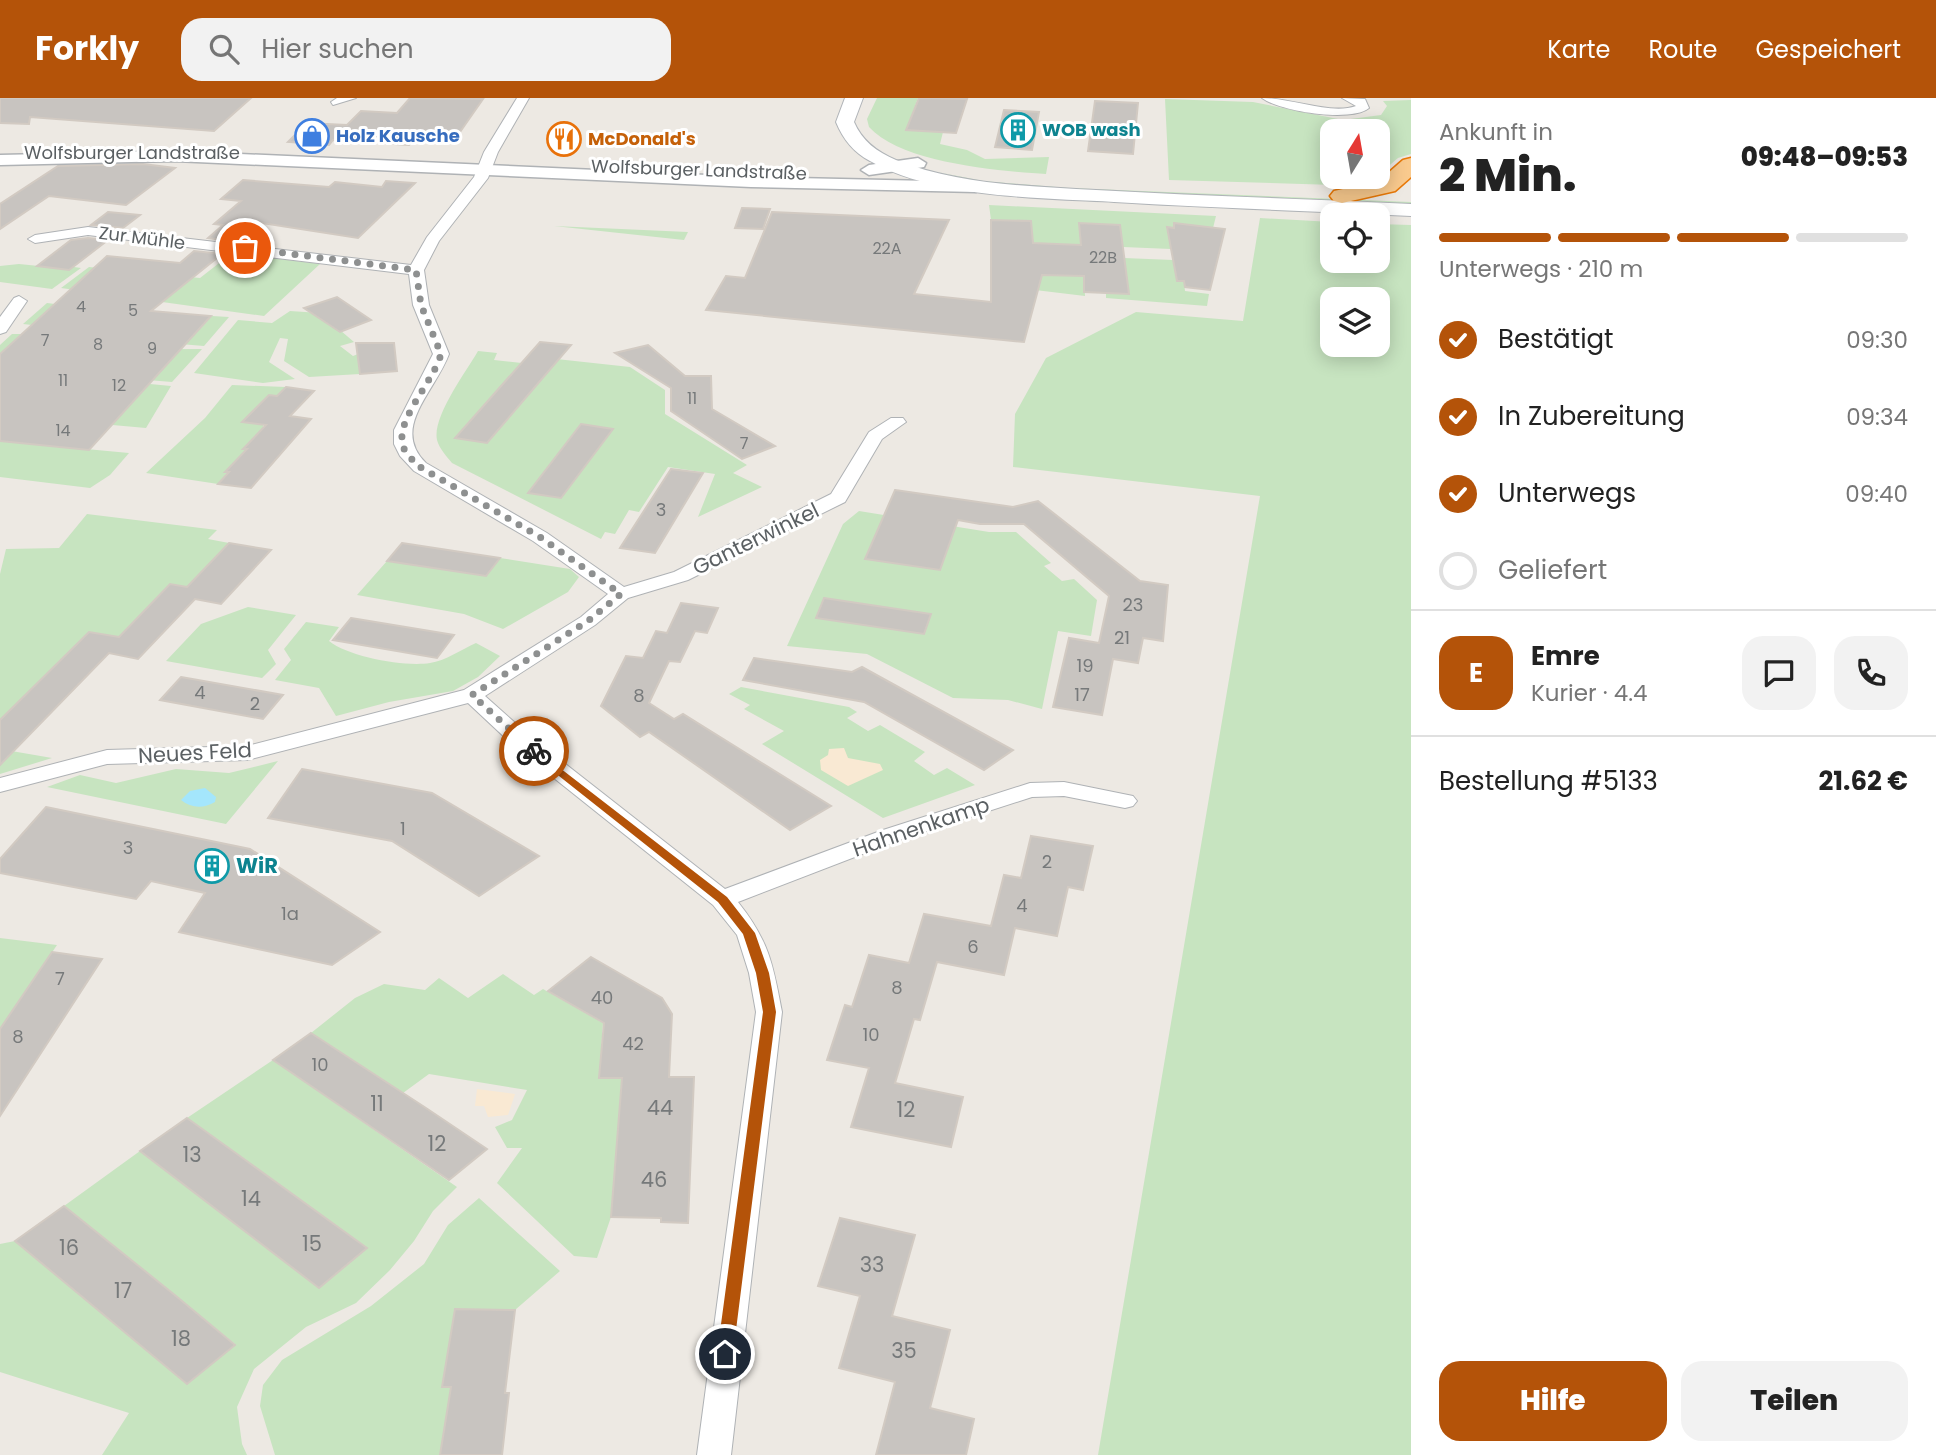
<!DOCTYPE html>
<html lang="de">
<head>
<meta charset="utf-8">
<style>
	body { margin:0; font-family:Poppins,sans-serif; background:#f2f2f2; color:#222; height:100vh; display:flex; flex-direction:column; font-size:26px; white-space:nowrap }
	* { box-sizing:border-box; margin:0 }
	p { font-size:23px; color:#767676 }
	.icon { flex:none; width:38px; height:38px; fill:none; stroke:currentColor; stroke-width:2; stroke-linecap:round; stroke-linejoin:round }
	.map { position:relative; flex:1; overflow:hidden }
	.drawer { display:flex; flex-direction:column; background:#fff; width:525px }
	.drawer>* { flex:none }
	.needle { width:46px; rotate:11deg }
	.fabs { position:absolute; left:1320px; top:21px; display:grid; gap:14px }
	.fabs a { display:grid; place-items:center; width:70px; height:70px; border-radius:14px; background:#fff; box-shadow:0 4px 18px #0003; font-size:35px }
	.pin { position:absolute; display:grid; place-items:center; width:60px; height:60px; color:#fff; margin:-30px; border:4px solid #fff; border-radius:50%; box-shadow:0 2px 7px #0007 }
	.courier { position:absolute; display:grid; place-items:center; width:70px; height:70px; margin:-35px; border:5px solid #b45309; border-radius:50%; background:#fff; color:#222; box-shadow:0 2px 9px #0007 }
	.overview em { font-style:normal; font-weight:800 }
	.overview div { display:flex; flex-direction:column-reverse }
	.overview { display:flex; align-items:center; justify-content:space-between; height:119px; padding:0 28px }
	h1 { font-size:46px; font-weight:800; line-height:52px }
	.bar { display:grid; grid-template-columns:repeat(4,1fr); gap:10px 7px; align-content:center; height:84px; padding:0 28px }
	.bar i { height:9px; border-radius:5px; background:#e0e0e0 }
	.bar .on { background:#b45309 }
	.bar p { grid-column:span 4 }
	.line { display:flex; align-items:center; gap:18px; padding:0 28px; border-top:2px solid #e0e0e0 }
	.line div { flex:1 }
	.round { display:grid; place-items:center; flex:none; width:74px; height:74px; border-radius:21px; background:#f2f2f2 }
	ol { padding:0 28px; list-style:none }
	li { display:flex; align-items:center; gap:21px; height:77px }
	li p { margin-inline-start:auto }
	li .icon { padding:7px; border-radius:50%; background:#b45309; color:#fff; stroke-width:4 }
	li:last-child { color:#767676 }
	li i { width:38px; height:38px; border:4px solid #e0e0e0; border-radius:50% }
	.primary-button { display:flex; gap:14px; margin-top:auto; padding:14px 28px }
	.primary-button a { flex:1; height:80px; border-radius:21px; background:#b45309; color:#fff; font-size:28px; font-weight:800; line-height:80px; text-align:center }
	.primary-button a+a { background:#f2f2f2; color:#222 }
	header { display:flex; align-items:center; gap:42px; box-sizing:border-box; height:98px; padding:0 35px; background:#b45309; color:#fff }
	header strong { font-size:33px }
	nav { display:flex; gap:38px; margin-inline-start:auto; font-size:24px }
	.search { width:490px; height:63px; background:#f2f2f2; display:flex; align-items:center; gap:18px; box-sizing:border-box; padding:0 24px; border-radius:21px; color:#767676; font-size:26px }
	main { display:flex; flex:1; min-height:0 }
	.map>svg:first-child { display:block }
	.green { fill:#c7e4c0; fill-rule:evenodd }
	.sand { fill:#f9e9d3 }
	.water { fill:#a4e6fc }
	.building { fill:#c8c4c0; stroke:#d2cac2; stroke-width:2 }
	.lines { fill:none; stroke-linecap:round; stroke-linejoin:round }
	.minor-casing { stroke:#afb2b5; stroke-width:2 }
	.tertiary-casing { stroke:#afb2b5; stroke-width:3 }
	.secondary-casing { stroke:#b0b4b8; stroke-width:2 }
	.motorway-casing { stroke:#e97908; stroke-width:3 }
	.minor { fill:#fff; fill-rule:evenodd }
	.tertiary { fill:#fff; fill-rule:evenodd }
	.secondary { fill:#fff; fill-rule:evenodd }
	.motorway { fill:#f9ca8e; fill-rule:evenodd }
	.route { fill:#b45309 }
	.done { stroke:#8e9090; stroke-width:7; stroke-dasharray:0 12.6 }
	.labels { text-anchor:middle; stroke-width:6; stroke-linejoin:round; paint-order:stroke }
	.far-number-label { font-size:16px; fill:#76797a }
	.far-culture-label { font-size:18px; font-weight:bold; fill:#0d838f; stroke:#fff; text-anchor:start }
	.far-shop-label { font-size:18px; font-weight:bold; fill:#366cbe; stroke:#fff; text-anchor:start }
	.far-food-label { font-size:18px; font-weight:bold; fill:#c56008; stroke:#fff; text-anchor:start }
	.far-street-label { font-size:18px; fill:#5b6063; stroke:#fff }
	.number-label { font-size:18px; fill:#76797a }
	.street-label { font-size:21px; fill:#5b6063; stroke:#fff }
	.culture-label { font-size:21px; font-weight:bold; fill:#0d838f; stroke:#fff; text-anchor:start }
	.near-number-label { font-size:21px; fill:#76797a }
</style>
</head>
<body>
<header>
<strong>Forkly</strong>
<div class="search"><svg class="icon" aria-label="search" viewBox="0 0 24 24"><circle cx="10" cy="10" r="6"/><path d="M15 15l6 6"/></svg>Hier suchen</div>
<nav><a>Karte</a><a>Route</a><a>Gespeichert</a></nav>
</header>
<main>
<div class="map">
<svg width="1411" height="1357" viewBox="0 0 1411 1357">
	<rect width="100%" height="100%" fill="#ede9e3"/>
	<g class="green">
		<path d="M877,0H918L911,19L943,34L940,46L967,52L985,61L1049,59L1046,76C999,73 901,65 869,29L867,21Z"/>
		<path d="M1165,1L1253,4L1343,22L1381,17L1387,8L1383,3L1411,2V56L1398,60L1377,78V33H1332V79H1376L1361,85L1334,87L1169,82Z"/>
		<path d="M937,74L983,83L1068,90L1411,104V108L1069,92L982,84Z"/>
		<path d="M989,107L1216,118L1213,130L1167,129L1171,151L1123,149L1120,127L1079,126L1081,147L1033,145L1031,123L991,122Z"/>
		<path d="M1260,120L1332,124V163H1377V126L1411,127V1357H1098L1260,398L1013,369L1015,316L1046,260L1136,214L1243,223ZM1332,201H1377V247H1332Z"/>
		<path d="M554,128L688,134L684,142Z"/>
		<path d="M232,155L320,166L264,218L61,190L89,169L200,180Z"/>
		<path d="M1124,160L1173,162L1177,182L1184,183L1185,193L1209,196L1207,208L1106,200V195L1129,196Z"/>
		<path d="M19,166L49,169L53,166L81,170L52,191L0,184V168Z"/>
		<path d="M1034,176L1084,178L1085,198L1035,192Z"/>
		<path d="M47,205L55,206L43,218L200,231L212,218L229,219L204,248L36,234L41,228L23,226Z"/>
		<path d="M290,213L320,215L354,244L340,248L353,258L358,256L360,276L309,279L284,263L288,241L280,240L269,264L295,281L263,285L194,275L238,222L272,225Z"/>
		<path d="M12,236H21L5,252L202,251L172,284L0,270V247Z"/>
		<path d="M478,253L497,255L494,262L531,266L538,259L630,269L665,292V316L747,367L733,375L762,389L698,419L715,376L668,369L639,414L629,412L615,436L605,434L601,441L452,365C447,359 439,350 437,342C432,319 466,274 478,253ZM538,285L487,345L456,340ZM580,327L612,331L561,400L528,395Z"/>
		<path d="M150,286L171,288L146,330L0,317V292L134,303Z"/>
		<path d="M232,287L286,289L277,298L269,297L243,323L263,326V330L244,350L247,351L218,386L146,375L205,320Z"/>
		<path d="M0,343L129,355L110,377L90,390L0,379Z"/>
		<path d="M859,413L989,434H1016L1051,465L1044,468L1062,483L1074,481L1097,502L1091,538L1058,533L1042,611L1008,602L953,600L867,556L787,548L843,426Z"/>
		<path d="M87,416L217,432L208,441L229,445L217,458L200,491L170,486L119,539L89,534L0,622V476L6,451L59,450Z"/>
		<path d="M500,460L570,471L579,479L568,494L503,531L464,516L357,497L387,463L486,478Z"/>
		<path d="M248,509L296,517L268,552L276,566L262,580L166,563L201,526Z"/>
		<path d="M306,524L339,529L329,543C349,559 404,569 430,565C445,563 462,551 476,545L500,558L478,579L453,593L389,604L336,618L319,590L275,582L291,562L284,551Z"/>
		<path d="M741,589L849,609L857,614L847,620L868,633L880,627L925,654L914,663L934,677L947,670L975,687L883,720L762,646L784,633L744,611L750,607L729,596Z"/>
		<path d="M0,651L52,660L0,676Z"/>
		<path d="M278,663L226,726L47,689L80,677L116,685L176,671L229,675Z"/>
		<path d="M0,840L57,847L0,931Z"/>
		<path d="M503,876L534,897L543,891L603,925L599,980H622L611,1119L597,1160L574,1158L497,1085L522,1050H507L495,1029L512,1022L527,992L429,976L403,995L311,935L355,900L384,886L425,892L439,880L468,900Z"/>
		<path d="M273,962L457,1089L433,1113L414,1143L390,1172L356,1205L306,1229L254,1271L237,1309L242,1346L247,1357H102L129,1315L0,1274V1146L15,1143L187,1286L235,1246L64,1108L140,1053L319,1189L366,1150L187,1020Z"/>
		<path d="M479,1100L560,1173L515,1212L455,1211L442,1288L451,1289L440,1357H275L260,1308L263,1287L282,1262L371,1208L424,1166L448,1127Z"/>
	</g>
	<g class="sand">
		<path d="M844,650L848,660L880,666L883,672L848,688L821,672L820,662L828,657L829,651Z"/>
		<path d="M477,991L515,996L508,1017L488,1019L484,1008H475Z"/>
	</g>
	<path class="water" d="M205,690L216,699L215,704C203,711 191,710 181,702L190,693Z"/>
	<g class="building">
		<path d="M0,0H251L214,33L30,19L29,26L0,25Z"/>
		<path d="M410,0L483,1L453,44L414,42L409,47L333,42L329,47L288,44L307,25L347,27L361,13L397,15Z"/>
		<path d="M919,0L967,1L956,35L906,32Z"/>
		<path d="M1095,3L1138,5L1133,56L1088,53Z"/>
		<path d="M1004,12L1039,14L1032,52L995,49Z"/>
		<path d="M143,66L175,70L126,107L49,98L0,131V106L58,68Z"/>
		<path d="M243,82L329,89L335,84L382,89L386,83L415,85L358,140L262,125L237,144L208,140L223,127L214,126L241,103L221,101Z"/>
		<path d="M742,110L770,111L763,131L735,130Z"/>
		<path d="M108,114L140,117L123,130L91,127Z"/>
		<path d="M772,114L949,122L914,196L991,204V122L1031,123L1033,145L1081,147L1079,125L1120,127L1129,196L1084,194V178L1042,177L1024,244L706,212L726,178L745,180Z"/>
		<path d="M1174,125L1225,131L1210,192L1185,189L1184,183H1177L1167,129L1174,130Z"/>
		<path d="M88,140L108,142L69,172L37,168L71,142Z"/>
		<path d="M194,153L222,156L151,213L211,218L89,352L0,343V256L107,158L180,165Z"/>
		<path d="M337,199L371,222L340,234L304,210Z"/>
		<path d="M540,244L571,247L487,345L455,340Z"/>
		<path d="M356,245H394L397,273L360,276Z"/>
		<path d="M648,247L685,278H711L712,311L775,348L742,361L671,313V290L615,255Z"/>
		<path d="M286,289L314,293L290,318L311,321L251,390L218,386L229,374H225L247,351H243L266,327L242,324L269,297L277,298Z"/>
		<path d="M581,326L613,331L561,400L528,395Z"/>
		<path d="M671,371L703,375L655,455L620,450Z"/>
		<path d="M895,392L1013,409L1038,403L1140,483L1168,487L1163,543L1143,540L1138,565L1113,561L1102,617L1053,609L1069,540L1099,545L1109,498L1024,426H980L958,422L940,472L865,461Z"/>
		<path d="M229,445L271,452L221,506L195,501L138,561L109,555L0,667V622L89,534L119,539L170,486L187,489Z"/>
		<path d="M402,445L500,460L486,478L387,463Z"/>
		<path d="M824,500L931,516L924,536L816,520Z"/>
		<path d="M681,505L718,510L707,535L695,533L680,564L669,563L649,605L674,621L683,616L831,708L790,732L649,634L640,639L601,608L626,558L643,560L656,533L667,535Z"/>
		<path d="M351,520L454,537L437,560L333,542Z"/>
		<path d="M754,560L852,574L862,569L1013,652L984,672L864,604L743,582Z"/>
		<path d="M181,579L283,597L263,621L160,602Z"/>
		<path d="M302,671L432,695L539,758L479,798L392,743L268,720Z"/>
		<path d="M46,709L250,751L380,834L332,867L179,834L205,795L151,783L136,801L0,775V761Z"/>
		<path d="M1031,738L1093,748L1083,792L1068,789L1057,838L1015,830L1004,877L937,864L920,922L914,921L895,985L963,999L951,1049L851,1029L869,970L827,962L845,907L852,909L869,857L909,865L924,816L991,828L1004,777L1021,780Z"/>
		<path d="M52,854L102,861L0,1018V931Z"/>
		<path d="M591,859L662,900L672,916L669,979H694L688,1125L661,1124V1120L611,1119L622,980H599L604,925L548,893Z"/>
		<path d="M311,935L426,1010L487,1051L449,1082L273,962Z"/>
		<path d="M187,1020L244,1061L367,1150L319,1190L140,1053Z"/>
		<path d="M64,1108L176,1198L235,1247L187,1286L15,1143Z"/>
		<path d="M840,1120L915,1137L892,1218L950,1232L930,1310L974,1321L966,1357H876L895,1284L839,1270L860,1198L818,1188Z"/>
		<path d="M455,1211L515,1212L505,1295H509L502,1357H440L451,1289H442Z"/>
	</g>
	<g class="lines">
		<g class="minor-casing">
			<g id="minor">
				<path d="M337,0H356L333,7L331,4Z"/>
				<path d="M517,0H529L498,54L488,80L439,143L424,172L429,207L449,256C435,294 390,330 426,365L547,435L624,489L674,474L831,396L869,334L891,320H903L906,324L882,341L845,404L688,482L628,500L595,527L485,598L531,639L725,791L883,732L1030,685L1064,684L1133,698L1137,703L1133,708L1125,710L1064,698L1032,699L899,742L738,804C769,843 773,866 782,914L731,1357H697L756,914L749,875L737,837L713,807L515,649L468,605L247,662L107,666L0,694V680L107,652L247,648L464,592L581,519L608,496L533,443L414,373L400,358L394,346V332L433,256L413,207L409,176L88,137L35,145L28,141L35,137L88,129L411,167L427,139L474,79L484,54Z"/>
				<path d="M1262,0C1291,0 1331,17 1356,8L1342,0L1365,1L1369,10C1351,25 1279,13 1262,0Z"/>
				<path d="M19,198L27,203L6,234L0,236V219L14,200Z"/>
			</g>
		</g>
		<g class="tertiary-casing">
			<g id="tertiary">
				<path d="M175,53L751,79L976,84L984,89L976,94L751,89L175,63L0,67V57Z"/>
				<path d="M918,60L926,65L924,69L869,77L861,72L869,67Z"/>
			</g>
		</g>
		<g class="secondary-casing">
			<path id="secondary" d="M845,0H863L854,24C862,43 877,54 896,62C959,87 1030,88 1096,92C1201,98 1306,101 1411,106V118C1312,113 1213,110 1114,104C1041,100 934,100 870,63C853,54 843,41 836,24Z"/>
		</g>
		<g class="motorway-casing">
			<path id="motorway" d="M1411,60V79L1395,93L1342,105L1334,103L1330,98L1334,93L1379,83L1403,62Z"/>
		</g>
		<use href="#minor" class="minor"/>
		<use href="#tertiary" class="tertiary"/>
		<use href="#secondary" class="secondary"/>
		<use href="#motorway" class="motorway"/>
	</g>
	<path class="route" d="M534,650L727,799L755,835L769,875L776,914L733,1256L725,1262L717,1256L763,914L756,875L743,836L718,804L530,655L529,653Z"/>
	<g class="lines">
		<path class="done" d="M245,150L416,172L421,207L441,256C434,282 400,317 402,342C402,354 413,362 420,369L540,439L621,496L588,523L472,597L534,653"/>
	</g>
	<defs>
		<g id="building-ring" transform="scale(1.75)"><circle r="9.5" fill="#fff" stroke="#0f9aa8" stroke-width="1.5"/><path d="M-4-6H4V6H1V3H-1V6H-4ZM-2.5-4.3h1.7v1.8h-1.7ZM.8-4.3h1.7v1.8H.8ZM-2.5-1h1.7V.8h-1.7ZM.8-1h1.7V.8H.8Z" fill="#0f9aa8"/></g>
		<g id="shop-ring" transform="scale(1.75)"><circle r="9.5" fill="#fff" stroke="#3f7fe0" stroke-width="1.5"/><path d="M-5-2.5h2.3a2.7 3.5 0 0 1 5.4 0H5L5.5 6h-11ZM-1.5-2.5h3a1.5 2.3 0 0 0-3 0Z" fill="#3f7fe0"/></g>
		<g id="restaurant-ring" transform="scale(1.75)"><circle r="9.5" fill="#fff" stroke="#e8710a" stroke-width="1.5"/><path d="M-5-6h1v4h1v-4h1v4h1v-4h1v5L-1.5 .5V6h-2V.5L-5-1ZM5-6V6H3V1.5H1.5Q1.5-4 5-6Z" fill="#e8710a"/></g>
	</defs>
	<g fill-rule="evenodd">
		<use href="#building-ring" x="1018" y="32"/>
		<use href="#shop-ring" x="312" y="38"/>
		<use href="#restaurant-ring" x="564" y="41"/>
		<use href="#building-ring" x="212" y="768"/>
	</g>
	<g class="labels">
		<g class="far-number-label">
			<text x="887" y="156">22A</text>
			<text x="1103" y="165">22B</text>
			<text x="81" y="214">4</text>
			<text x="133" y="218">5</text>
			<text x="45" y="248">7</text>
			<text x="98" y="252">8</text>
			<text x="152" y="256">9</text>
			<text x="63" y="288">11</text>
			<text x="119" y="293">12</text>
			<text x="692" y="306">11</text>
			<text x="63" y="338">14</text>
			<text x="744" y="351">7</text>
		</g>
		<g class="far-culture-label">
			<text x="1042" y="38">WOB wash</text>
		</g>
		<g class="far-shop-label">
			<text x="336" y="44">Holz Kausche</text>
		</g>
		<g class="far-food-label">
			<text x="588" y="47">McDonald's</text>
		</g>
		<g class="far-street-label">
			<text x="132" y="61">Wolfsburger Landstraße</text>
			<text transform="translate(699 72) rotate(2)" y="6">Wolfsburger Landstraße</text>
			<text transform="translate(142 140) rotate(7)" y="6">Zur Mühle</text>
		</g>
		<g class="number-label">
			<text x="661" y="418">3</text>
			<text x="1133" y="513">23</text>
			<text x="1122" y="546">21</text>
			<text x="1085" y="574">19</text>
			<text x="200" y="601">4</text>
			<text x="1082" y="603">17</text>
			<text x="639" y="604">8</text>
			<text x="255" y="612">2</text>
			<text x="403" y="737">1</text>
			<text x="128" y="756">3</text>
			<text x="1047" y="770">2</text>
			<text x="1022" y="814">4</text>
			<text x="290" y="822">1a</text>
			<text x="973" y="855">6</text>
			<text x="60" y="887">7</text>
			<text x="897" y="896">8</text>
			<text x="602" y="906">40</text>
			<text x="871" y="943">10</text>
			<text x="18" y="945">8</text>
			<text x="633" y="952">42</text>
			<text x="320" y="973">10</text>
		</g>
		<g class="street-label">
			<text transform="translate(756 441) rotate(-26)" y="7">Ganterwinkel</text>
			<text transform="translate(195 655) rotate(-3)" y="7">Neues Feld</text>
			<text transform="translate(921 729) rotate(-19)" y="7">Hahnenkamp</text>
		</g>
		<g class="culture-label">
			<text x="236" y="775">WiR</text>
		</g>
		<g class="near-number-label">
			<text x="377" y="1013">11</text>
			<text x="660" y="1017">44</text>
			<text x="906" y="1019">12</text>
			<text x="437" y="1053">12</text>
			<text x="192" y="1064">13</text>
			<text x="654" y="1089">46</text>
			<text x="251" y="1108">14</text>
			<text x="312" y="1153">15</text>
			<text x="69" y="1157">16</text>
			<text x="872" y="1174">33</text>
			<text x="123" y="1200">17</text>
			<text x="181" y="1248">18</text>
			<text x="904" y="1260">35</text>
		</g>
	</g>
</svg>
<div class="fabs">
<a><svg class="needle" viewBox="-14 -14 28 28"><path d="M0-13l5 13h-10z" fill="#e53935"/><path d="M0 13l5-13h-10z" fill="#767676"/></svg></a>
<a><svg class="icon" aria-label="locate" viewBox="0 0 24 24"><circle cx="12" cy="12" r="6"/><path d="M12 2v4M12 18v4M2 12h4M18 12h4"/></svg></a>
<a><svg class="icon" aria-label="layers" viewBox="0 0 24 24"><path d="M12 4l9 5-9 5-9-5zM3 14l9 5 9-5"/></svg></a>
</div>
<div class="pin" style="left:245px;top:150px;background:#ea580c"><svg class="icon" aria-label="bag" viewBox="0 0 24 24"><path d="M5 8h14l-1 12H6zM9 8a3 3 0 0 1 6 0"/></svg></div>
<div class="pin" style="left:725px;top:1256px;background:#1f2937"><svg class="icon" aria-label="home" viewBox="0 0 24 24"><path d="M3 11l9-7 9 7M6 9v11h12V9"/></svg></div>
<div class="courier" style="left:534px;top:653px"><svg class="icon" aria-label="bike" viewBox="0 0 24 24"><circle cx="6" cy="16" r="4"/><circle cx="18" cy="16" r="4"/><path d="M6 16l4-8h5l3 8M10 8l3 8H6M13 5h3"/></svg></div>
</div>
<section class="drawer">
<div class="overview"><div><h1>2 Min.</h1><p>Ankunft in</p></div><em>09:48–09:53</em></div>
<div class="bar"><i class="on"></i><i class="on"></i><i class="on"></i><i></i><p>Unterwegs · 210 m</p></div>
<ol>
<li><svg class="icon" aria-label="check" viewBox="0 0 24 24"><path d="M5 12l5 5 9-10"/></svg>Bestätigt<p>09:30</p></li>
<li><svg class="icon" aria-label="check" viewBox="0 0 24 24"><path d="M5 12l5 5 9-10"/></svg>In Zubereitung<p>09:34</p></li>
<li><svg class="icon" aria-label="check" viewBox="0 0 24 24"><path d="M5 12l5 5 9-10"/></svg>Unterwegs<p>09:40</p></li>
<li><i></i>Geliefert</li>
</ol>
<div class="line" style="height:126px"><b class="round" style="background:#b45309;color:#fff">E</b><div><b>Emre</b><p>Kurier · 4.4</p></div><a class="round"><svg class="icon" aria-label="chat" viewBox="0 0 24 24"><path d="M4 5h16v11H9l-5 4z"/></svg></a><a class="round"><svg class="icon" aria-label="phone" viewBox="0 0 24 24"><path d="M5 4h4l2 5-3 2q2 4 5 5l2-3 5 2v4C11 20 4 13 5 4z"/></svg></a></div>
<div class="line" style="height:91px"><div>Bestellung #5133</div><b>21.62 €</b></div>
<div class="primary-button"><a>Hilfe</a><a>Teilen</a></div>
</section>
</main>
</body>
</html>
